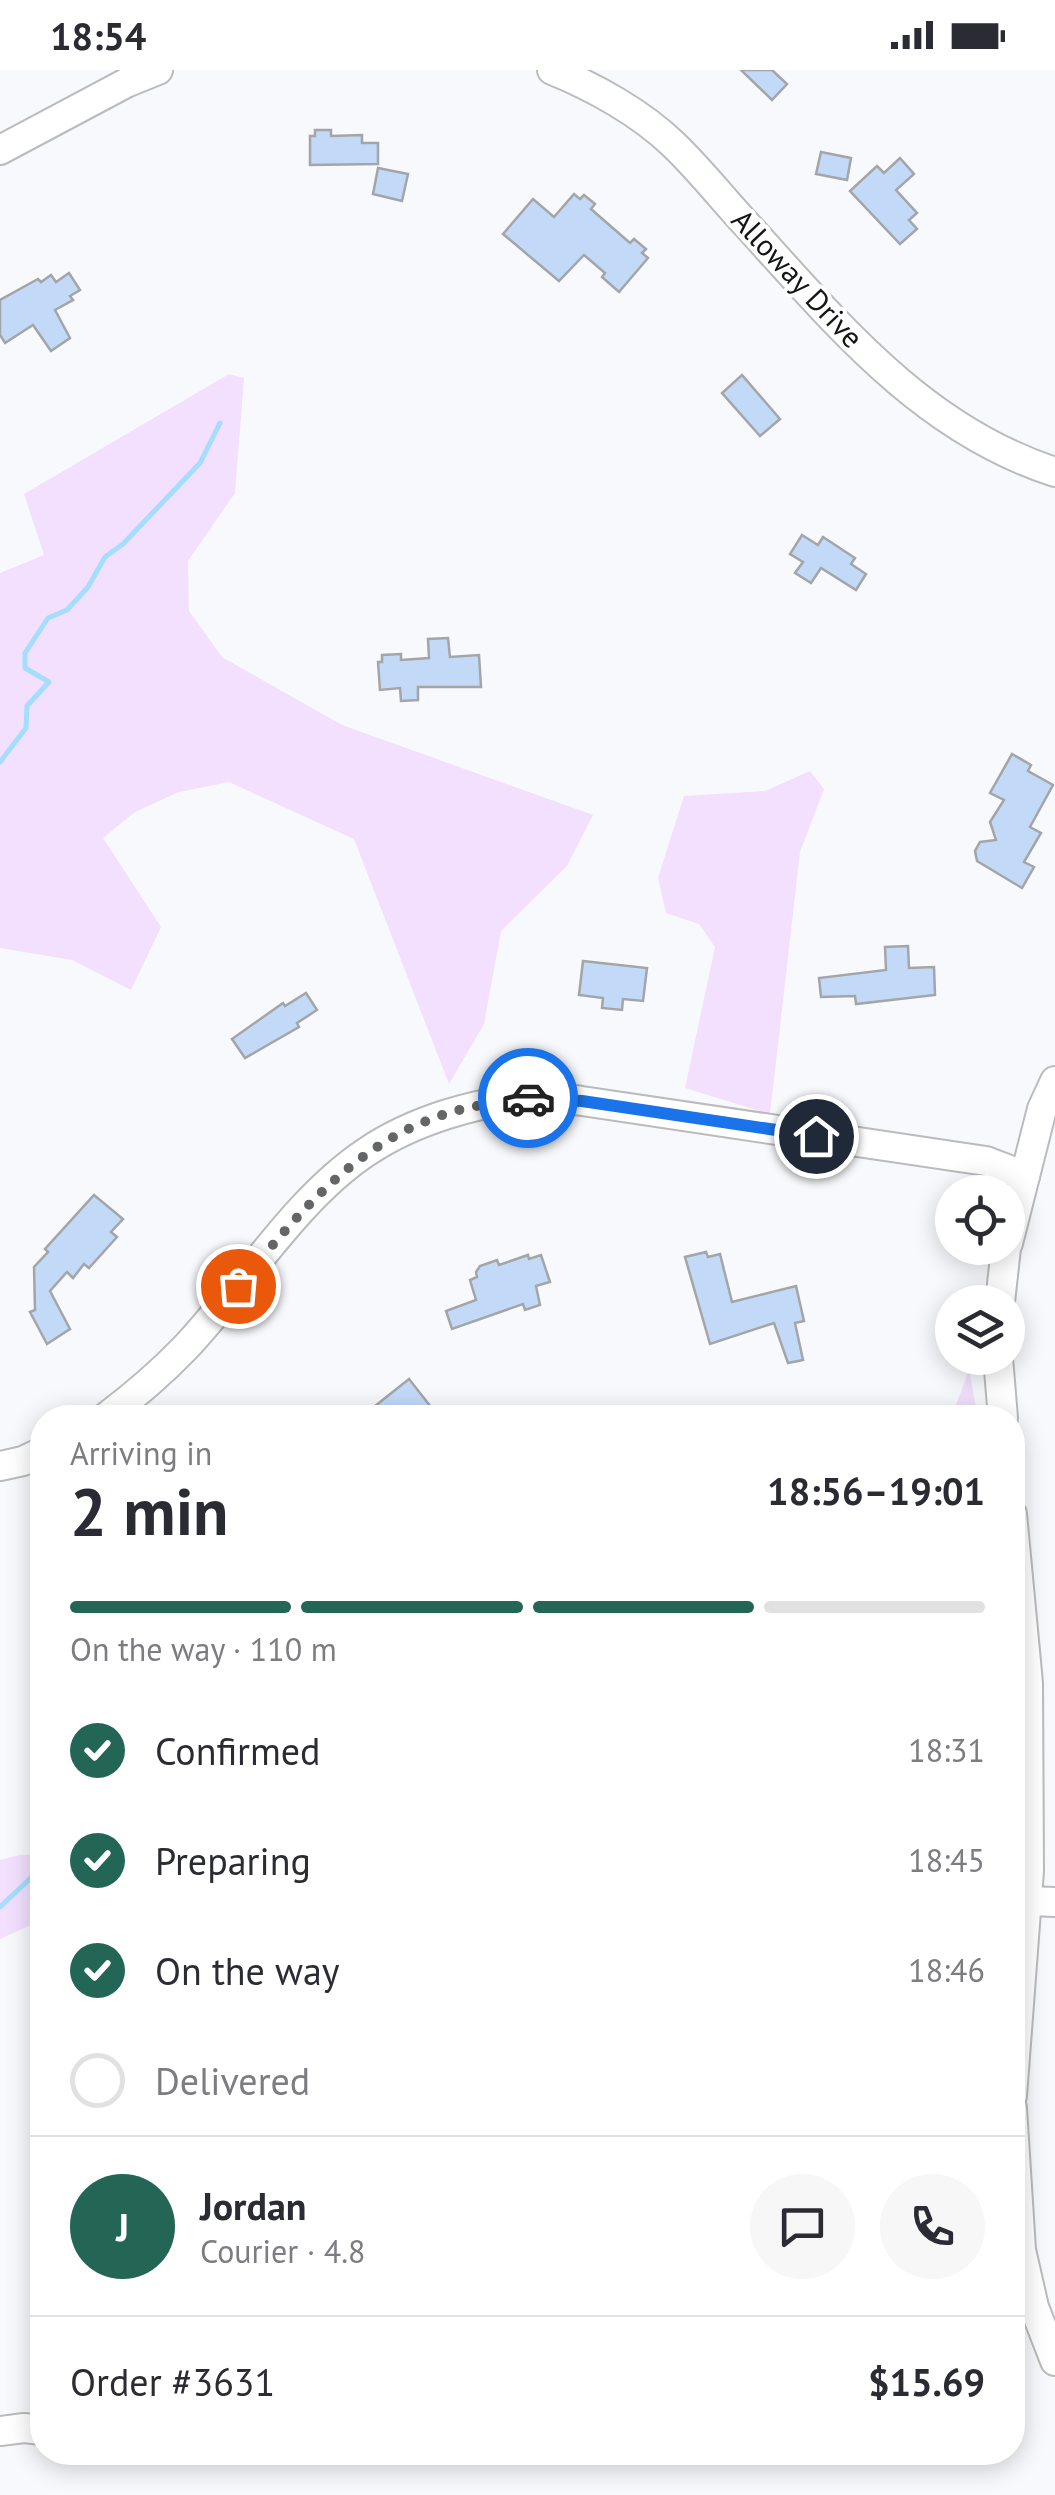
<!DOCTYPE html>
<html lang="en">
<head>
<meta charset="utf-8">
<style>
	body { margin:0; font-family:"PT Sans",sans-serif; background:#f7f7f7; color:#2b2b33; height:100vh; display:flex; flex-direction:column; font-size:38px; white-space:nowrap }
	* { box-sizing:border-box; margin:0 }
	p { font-size:32px; color:#7c7c81 }
	.icon { flex:none; width:55px; height:55px; fill:none; stroke:currentColor; stroke-width:2; stroke-linecap:round; stroke-linejoin:round }
	.map { position:relative; flex:1; overflow:hidden }
	.panel { position:absolute; left:30px; top:1335px; width:995px; height:1060px; display:flex; flex-direction:column; background:#fff; border-radius:40px; box-shadow:0 5px 25px #0003 }
	.panel>* { flex:none }
	.tools { position:absolute; left:935px; top:1105px; display:grid; gap:20px }
	.tools a { display:grid; place-items:center; width:90px; height:90px; border-radius:50%; background:#fff; box-shadow:0 5px 25px #0003; font-size:50px }
	.pin { position:absolute; display:grid; place-items:center; width:85px; height:85px; color:#fff; margin:-42px; border:5px solid #fff; border-radius:50%; box-shadow:0 2px 10px #0007 }
	.courier { position:absolute; display:grid; place-items:center; width:100px; height:100px; margin:-50px; border:8px solid #1a73e8; border-radius:50%; background:#fff; color:#222; box-shadow:0 2px 12px #0007 }
	.overview em { font-style:normal; font-weight:600 }
	.overview div { display:flex; flex-direction:column-reverse }
	.overview { display:flex; align-items:center; justify-content:space-between; height:170px; padding:0 40px }
	h1 { font-size:65px; font-weight:600; line-height:75px }
	.bar { display:grid; grid-template-columns:repeat(4,1fr); gap:15px 10px; align-content:center; height:120px; padding:0 40px }
	.bar i { height:12px; border-radius:8px; background:#e1e1e2 }
	.bar .current { background:#236656 }
	.bar p { grid-column:span 4 }
	.line { display:flex; align-items:center; gap:25px; padding:0 40px; border-top:2px solid #e1e1e2 }
	.line div { flex:1 }
	.round { display:grid; place-items:center; flex:none; width:105px; height:105px; border-radius:52px; background:#f7f7f7 }
	ol { padding:0 40px; list-style:none }
	li { display:flex; align-items:center; gap:30px; height:110px }
	li p { margin-inline-start:auto }
	li .icon { padding:10px; border-radius:50%; background:#236656; color:#fff; stroke-width:4 }
	li:last-child { color:#7c7c81 }
	li i { width:55px; height:55px; border:5px solid #e1e1e2; border-radius:50% }
	.status { display:flex; justify-content:space-between; align-items:center; height:70px; padding:0 50px; background:#fff; direction:ltr }
	.status svg { height:28px; fill:currentColor }
	.map>svg:first-child { display:block }
	.green { fill:#f2e0fe }
	.lines { fill:none; stroke-linecap:round; stroke-linejoin:round }
	.stream { stroke:#a5ddfd; stroke-width:5 }
	.building { fill:#c2daf8; stroke:#a3a5a8; stroke-width:2.5 }
	.minor-casing { stroke:#babbbd; stroke-width:32 }
	.minor { stroke:#fff; stroke-width:28 }
	.done { stroke:#646566; stroke-width:10; stroke-dasharray:0 18 }
	.route { stroke:#1a73e8; stroke-width:12 }
	.labels { text-anchor:middle; stroke-width:8; stroke-linejoin:round; paint-order:stroke }
	.street-label { font-size:30px; fill:#141516; stroke:#fff }
</style>
</head>
<body>
<div class="status"><b>18:54</b><svg viewBox="0 0 49 12"><path d="M0 12V9h3v3zM5 12V6h3v6zM10 12V3h3v9zM15 12V0h3v12zM26 1h20v11H26zM47 4h2v5h-2z"/></svg></div>
<div class="map">
<svg width="1055" height="2425" viewBox="0 0 1055 2425">
	<rect width="100%" height="100%" fill="#f8f9fc"/>
	<g class="green">
		<path d="M229,304L244,308L235,423L188,491L189,541L222,587L342,655L593,745L567,796L501,861L484,954L449,1014L354,769L229,712L179,722L135,742L103,768L161,857L131,920L72,890L0,878V503L44,485L24,424Z"/>
		<path d="M810,701L824,719L800,782L770,1044L685,1018L715,877L699,854L666,843L658,808L684,726L765,721Z"/>
		<path d="M969,1300L978,1347H949L953,1343Z"/>
		<path d="M19,1785H42V1854L38,1852L0,1869V1790Z"/>
	</g>
	<g class="lines">
		<g class="stream">
			<path d="M0,692L26,658L27,636L49,612L25,598V583L48,548L67,540L88,517L105,487L123,474L200,393L220,353"/>
			<path d="M964,1348L966,1345"/>
			<path d="M0,1837L35,1804L42,1803"/>
		</g>
	</g>
	<g class="building">
		<path d="M741,0H772L787,14L772,30Z"/>
		<path d="M315,60H331V66L362,65V73H378V94L310,95V66H315Z"/>
		<path d="M821,82L851,88L847,110L816,104Z"/>
		<path d="M900,88L914,104L896,120L917,143L909,150L917,159L900,174L850,121L877,96L884,103Z"/>
		<path d="M378,98L408,104L402,131L373,124Z"/>
		<path d="M574,124L580,129L584,125L595,134L591,139L630,173L634,169L646,179L642,183L648,188L619,222L602,207L605,203L584,185L559,211L503,164L533,129L554,147Z"/>
		<path d="M69,203L80,220L70,226L73,230L55,240L70,268L51,281L33,255L5,273L0,265V230L38,209L41,212L51,205L56,212Z"/>
		<path d="M742,305L780,349L760,366L722,323Z"/>
		<path d="M802,465L818,475L823,467L855,488L851,494L866,504L856,520L821,498L811,513L795,503L803,492L790,484Z"/>
		<path d="M448,568L450,587L479,585L481,617H418V630L401,631L400,618L380,620L378,592H382V585L401,584V590L429,588L428,569Z"/>
		<path d="M1012,684L1031,695L1028,701L1053,715L1030,757L1041,763L1024,792L1034,797L1022,818L977,791L975,781L980,772L996,770L990,752L1004,730L990,723Z"/>
		<path d="M908,876L909,898L934,897L935,925L856,934L855,926L821,927L819,908L886,900L885,877Z"/>
		<path d="M583,891L647,898L643,931L623,929L622,940L602,938L603,928L579,925Z"/>
		<path d="M306,923L317,940L297,953L299,957L245,988L232,969L283,933L285,936Z"/>
		<path d="M94,1125L123,1149L111,1162L117,1167L89,1198L84,1194L73,1208L67,1202L50,1221L70,1259L47,1274L30,1242L35,1240L34,1197L48,1182L45,1179Z"/>
		<path d="M706,1182L708,1187L720,1184L732,1232L796,1216L804,1251L795,1253L803,1290L788,1293L774,1253L710,1274L685,1187Z"/>
		<path d="M528,1185L529,1189L541,1185L550,1212L536,1216L540,1235L525,1240L523,1234L452,1259L446,1241L476,1230L470,1210L477,1207L476,1202L480,1196L497,1190L499,1195Z"/>
		<path d="M409,1309L431,1337L417,1348H360Z"/>
	</g>
	<g class="lines">
		<g class="minor-casing">
			<g id="minor">
				<path d="M552,0C594,17 641,43 674,75C699,99 722,128 746,154C836,253 922,359 1055,402"/>
				<path d="M0,80L126,13L158,0"/>
				<path d="M1008,1173L1042,1039L1055,1011"/>
				<path d="M1000,1232L1006,1178"/>
				<path d="M998,1288L1003,1348"/>
				<path d="M105,1348C134,1326 160,1304 185,1278C243,1217 295,1130 365,1083C413,1050 479,1031 537,1027C551,1026 568,1029 582,1031L986,1091L1025,1106"/>
				<path d="M0,1396L23,1391L42,1382"/>
				<path d="M1012,1444L1028,1613L1029,1801L1012,2026"/>
				<path d="M1029,1831L1055,1832"/>
				<path d="M1012,2038L1021,2180L1034,2237L1055,2291"/>
				<path d="M0,2361L24,2358L42,2360"/>
			</g>
		</g>
		<use href="#minor" class="minor"/>
	</g>
	<g class="lines">
		<path class="done" d="M238,1216C302,1140 359,1067 459,1040C481,1034 505,1032 528,1028"/>
		<path class="route" d="M528,1028L582,1031L816,1066"/>
	</g>
	<g class="labels">
		<g class="street-label">
			<text transform="translate(797 209) rotate(47)" y="10">Alloway Drive</text>
		</g>
	</g>
</svg>
<div class="tools">
<a><svg class="icon" aria-label="locate" viewBox="0 0 24 24"><circle cx="12" cy="12" r="6"/><path d="M12 2v4M12 18v4M2 12h4M18 12h4"/></svg></a>
<a><svg class="icon" aria-label="layers" viewBox="0 0 24 24"><path d="M12 4l9 5-9 5-9-5zM3 14l9 5 9-5"/></svg></a>
</div>
<div class="pin" style="left:238px;top:1216px;background:#ea580c"><svg class="icon" aria-label="bag" viewBox="0 0 24 24"><path d="M5 8h14l-1 12H6zM9 8a3 3 0 0 1 6 0"/></svg></div>
<div class="pin" style="left:816px;top:1066px;background:#1f2937"><svg class="icon" aria-label="home" viewBox="0 0 24 24"><path d="M3 11l9-7 9 7M6 9v11h12V9"/></svg></div>
<div class="courier" style="left:528px;top:1028px"><svg class="icon" aria-label="car" viewBox="0 0 24 24"><path d="M5 17H2v-5l4-1 3-4h7l3 4 3 1v5h-3M9 17h6M6 11h13"/><circle cx="7" cy="17" r="2"/><circle cx="17" cy="17" r="2"/></svg></div>
<section class="panel">
<div class="overview"><div><h1>2 min</h1><p>Arriving in</p></div><em>18:56–19:01</em></div>
<div class="bar"><i class="current"></i><i class="current"></i><i class="current"></i><i></i><p>On the way · 110 m</p></div>
<ol>
<li><svg class="icon" aria-label="check" viewBox="0 0 24 24"><path d="M5 12l5 5 9-10"/></svg>Confirmed<p>18:31</p></li>
<li><svg class="icon" aria-label="check" viewBox="0 0 24 24"><path d="M5 12l5 5 9-10"/></svg>Preparing<p>18:45</p></li>
<li><svg class="icon" aria-label="check" viewBox="0 0 24 24"><path d="M5 12l5 5 9-10"/></svg>On the way<p>18:46</p></li>
<li><i></i>Delivered</li>
</ol>
<div class="line" style="height:180px"><b class="round" style="background:#236656;color:#fff">J</b><div><b>Jordan</b><p>Courier · 4.8</p></div><a class="round"><svg class="icon" aria-label="chat" viewBox="0 0 24 24"><path d="M4 5h16v11H9l-5 4z"/></svg></a><a class="round"><svg class="icon" aria-label="phone" viewBox="0 0 24 24"><path d="M5 4h4l2 5-3 2q2 4 5 5l2-3 5 2v4C11 20 4 13 5 4z"/></svg></a></div>
<div class="line" style="height:130px"><div>Order #3631</div><b>$15.69</b></div>
</section>
</div>
</body>
</html>
